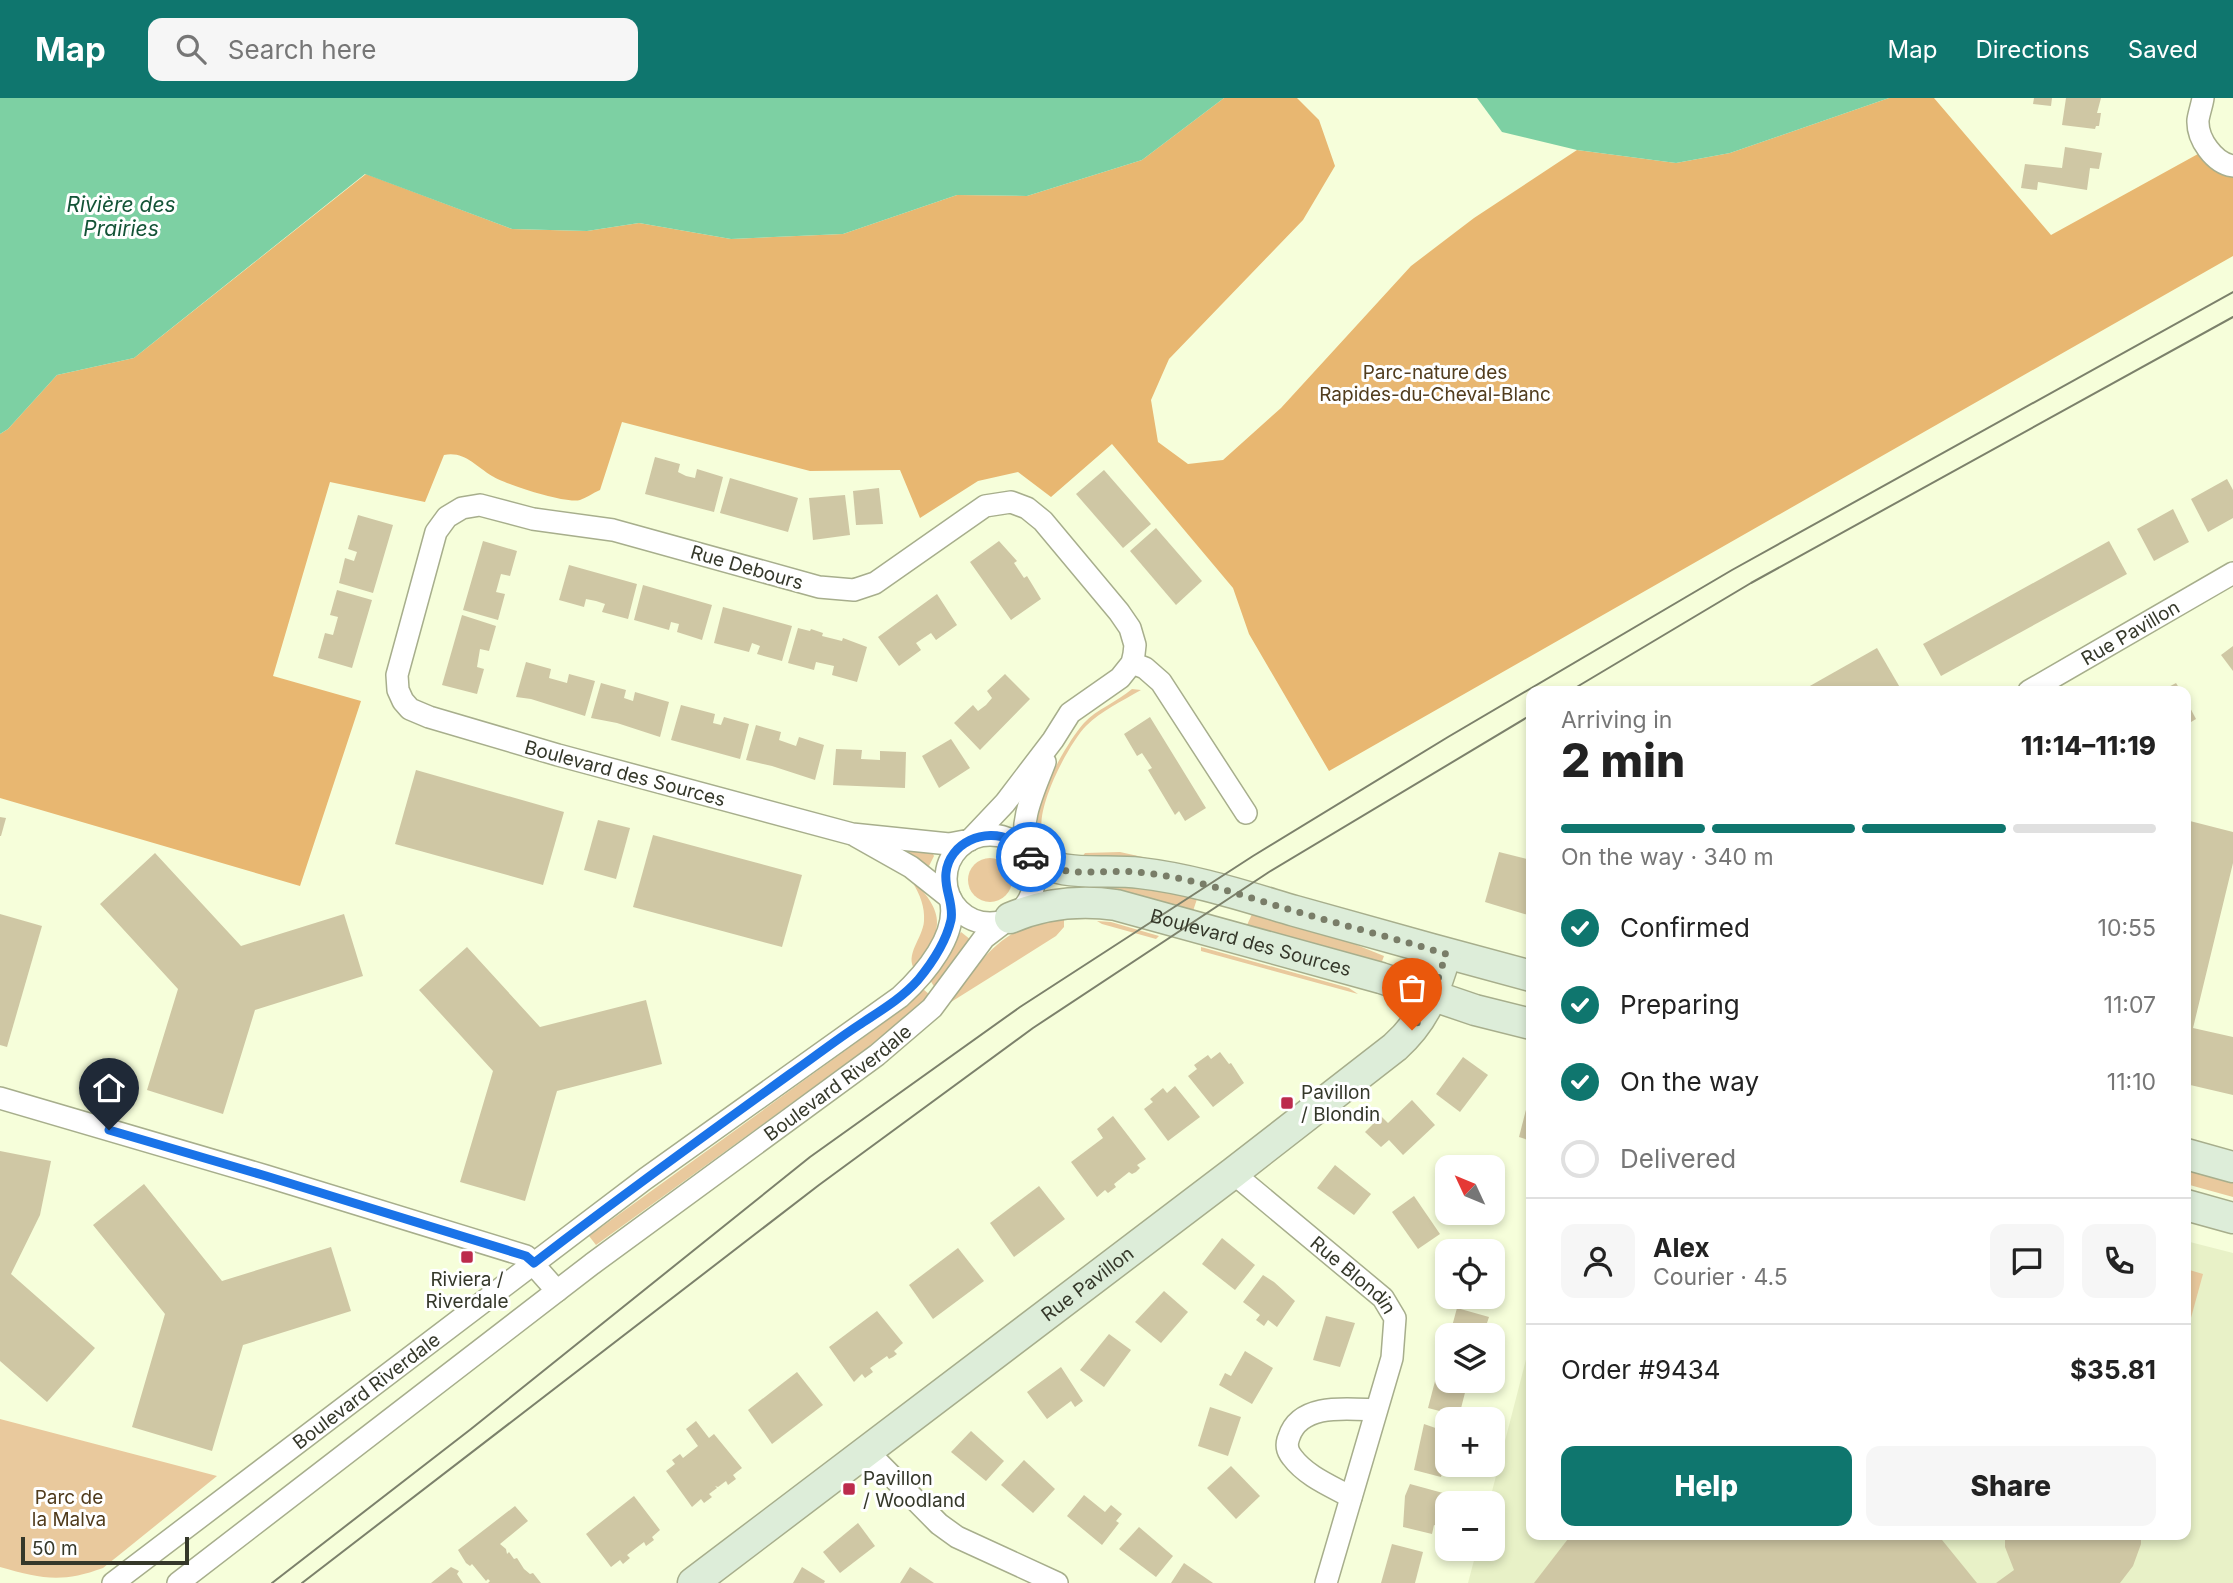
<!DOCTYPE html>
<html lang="en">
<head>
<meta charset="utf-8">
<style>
	body { margin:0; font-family:Inter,sans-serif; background:#f6f6f6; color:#222; height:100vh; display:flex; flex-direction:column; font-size:26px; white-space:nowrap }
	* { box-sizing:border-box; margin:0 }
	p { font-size:23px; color:#767676 }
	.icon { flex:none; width:38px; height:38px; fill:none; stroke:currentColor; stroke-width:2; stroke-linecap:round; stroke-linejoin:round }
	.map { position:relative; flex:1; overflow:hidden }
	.drawer { position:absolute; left:1526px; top:588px; width:665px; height:854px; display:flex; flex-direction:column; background:#fff; border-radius:14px; box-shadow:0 4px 10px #0003 }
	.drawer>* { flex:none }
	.needle { width:46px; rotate:314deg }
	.controls { position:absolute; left:1435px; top:1057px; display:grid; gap:14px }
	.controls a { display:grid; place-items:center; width:70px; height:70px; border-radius:14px; background:#fff; box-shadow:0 4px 10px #0003; font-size:35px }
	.scale { position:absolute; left:21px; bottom:18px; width:168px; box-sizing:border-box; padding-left:7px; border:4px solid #35382a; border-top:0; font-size:19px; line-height:24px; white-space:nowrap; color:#35382a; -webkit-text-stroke:5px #fff; paint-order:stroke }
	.pin { position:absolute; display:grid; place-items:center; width:60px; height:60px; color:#fff; margin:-72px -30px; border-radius:50% 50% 50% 0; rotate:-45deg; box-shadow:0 0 7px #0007 }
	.pin .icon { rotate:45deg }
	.courier { position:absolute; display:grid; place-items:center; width:70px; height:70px; margin:-35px; border:5px solid #1a73e8; border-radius:50%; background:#fff; color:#222; box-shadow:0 2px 9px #0007 }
	.headline em { font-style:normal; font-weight:800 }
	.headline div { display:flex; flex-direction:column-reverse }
	.headline { display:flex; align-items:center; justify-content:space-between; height:119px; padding:0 35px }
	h1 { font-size:46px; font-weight:800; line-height:52px }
	.bar { display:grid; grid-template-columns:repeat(4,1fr); gap:10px 7px; align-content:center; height:84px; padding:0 35px }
	.bar i { height:9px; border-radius:5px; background:#e0e0e0 }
	.bar .active { background:#0f766e }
	.bar p { grid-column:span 4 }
	.line { display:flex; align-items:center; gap:18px; padding:0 35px; border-top:2px solid #e0e0e0 }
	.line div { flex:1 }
	.round { display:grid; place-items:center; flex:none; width:74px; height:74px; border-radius:14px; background:#f6f6f6 }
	ol { padding:0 35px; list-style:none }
	li { display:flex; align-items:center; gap:21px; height:77px }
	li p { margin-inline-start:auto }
	li .icon { padding:7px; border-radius:50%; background:#0f766e; color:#fff; stroke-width:4 }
	li:last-child { color:#767676 }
	li i { width:38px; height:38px; border:4px solid #e0e0e0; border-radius:50% }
	.primary-button { display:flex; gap:14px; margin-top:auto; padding:14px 35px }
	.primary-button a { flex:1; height:80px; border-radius:14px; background:#0f766e; color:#fff; font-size:28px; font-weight:800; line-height:80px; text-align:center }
	.primary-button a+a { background:#f6f6f6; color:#222 }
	header { display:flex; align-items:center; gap:42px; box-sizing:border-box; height:98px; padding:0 35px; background:#0f766e; color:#fff }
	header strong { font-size:33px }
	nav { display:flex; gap:38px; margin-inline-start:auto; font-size:24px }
	.search { width:490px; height:63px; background:#f6f6f6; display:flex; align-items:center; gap:18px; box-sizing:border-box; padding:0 24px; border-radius:14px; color:#767676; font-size:26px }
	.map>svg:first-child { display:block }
	.built { fill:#e8f1c7 }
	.green { fill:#e9c99d }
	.forest { fill:#e8b771 }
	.water { fill:#7dd0a3 }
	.building { fill:#cfc7a4 }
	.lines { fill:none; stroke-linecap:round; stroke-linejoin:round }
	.street-casing { stroke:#a7ae8c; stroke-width:24 }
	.secondary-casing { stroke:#a7ae8c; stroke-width:33 }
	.street { stroke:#fff; stroke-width:21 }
	.secondary { stroke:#ddedd9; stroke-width:30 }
	.tram { stroke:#7c816b; stroke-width:2 }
	.done { stroke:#797d68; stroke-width:7; stroke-dasharray:0 12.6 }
	.route { stroke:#1a73e8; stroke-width:9 }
	.poi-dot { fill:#bc2b4c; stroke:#fff; stroke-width:2.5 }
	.labels { text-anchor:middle; stroke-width:6; stroke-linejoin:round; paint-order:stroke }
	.park-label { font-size:19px; fill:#513c1d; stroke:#fff }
	.street-label { font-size:19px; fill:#35382a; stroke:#fff }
	.poi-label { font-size:19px; fill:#35382a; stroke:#fff; text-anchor:start }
	.water-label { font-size:21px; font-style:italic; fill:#145437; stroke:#fff }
</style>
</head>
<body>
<header>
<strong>Map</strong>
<div class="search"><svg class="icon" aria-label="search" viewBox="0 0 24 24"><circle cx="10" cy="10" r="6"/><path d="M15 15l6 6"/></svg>Search here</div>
<nav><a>Map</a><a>Directions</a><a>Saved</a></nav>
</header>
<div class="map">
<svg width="2233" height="1485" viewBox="0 0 2233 1485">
	<rect width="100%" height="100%" fill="#f6feda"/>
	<path class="built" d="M2186,1143L2233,1155V1485H1468L1477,1451H1493V1405H1489L1531,1242V1437H2186Z"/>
	<g class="green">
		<path d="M1132,591L1141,592C1122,603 1101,613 1086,628C1069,645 1031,716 1044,740C1049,750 1061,754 1070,758C1000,757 1061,651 1084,625C1097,611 1117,604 1132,591Z"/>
		<path d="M896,749L932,754L934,758L928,770Z"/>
		<path d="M1120,754L1165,764L1082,759L1085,755Z"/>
		<circle cx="990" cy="782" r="22"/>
		<path d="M914,783C949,820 940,834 915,872C904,857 923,840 924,823C925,809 920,797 913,785Z"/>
		<path d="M1078,788L1153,789L1197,801L1193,813L1121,794L1077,792Z"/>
		<path d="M1252,816L1337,839L1384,858L1381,866L1247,827Z"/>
		<path d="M1064,817V829L1056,838L951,904C971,875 990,845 1023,830C1035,824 1051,822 1064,817Z"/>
		<path d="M1097,823L1111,824L1159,838L1156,841L1102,826Z"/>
		<path d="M961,834L971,842L935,890L930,882Z"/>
		<path d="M1201,849L1349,890L1358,896L1201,853Z"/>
		<path d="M923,891L930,897L876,944L596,1147L589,1138L900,913Z"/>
		<path d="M2186,1070L2233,1083V1099L2186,1086Z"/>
		<path d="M2186,1171L2203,1176L2186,1238Z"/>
		<path d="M0,1321L217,1378L103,1470C62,1485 42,1481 0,1469Z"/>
	</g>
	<path class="forest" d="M1224,0H1297L1319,22L1335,68L1303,122L1169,261L1151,302L1158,344L1188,366L1223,362L1281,310L1411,168L1474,120L1577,52L1676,65L1730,55L1889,0H1934L2051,137L2207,51L2233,68V158L1329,673L1249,536L1233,490L1112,346L1051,399L1018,374L978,383L920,420L900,372L810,373L622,324L600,392C593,395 586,400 580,402C565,406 505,386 492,378C475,368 465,353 444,357L425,404L330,384L273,578L361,603L300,788L0,700V336L8,331L57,277L134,260L366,76L512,131L587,133L639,125L731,141L843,136L957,97L1027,98L1142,62Z"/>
	<g class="water">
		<path d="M0,0H1224L1142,62L1027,98L957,97L843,136L731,141L639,125L587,133L512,131L365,76L134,260L57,277L8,331L0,336Z"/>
		<path d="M1477,0H1889L1730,55L1676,65L1577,52L1502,34Z"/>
	</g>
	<g class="building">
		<path d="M2034,0H2052L2051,8L2033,6Z"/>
		<path d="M2066,0H2101L2097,15H2101L2099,28H2096L2095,31L2062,27Z"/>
		<path d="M2065,49L2102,55L2099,71L2090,70L2087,92L2038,84L2037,92L2021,90L2025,66L2062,70Z"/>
		<path d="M655,359L680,366L678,374L686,378L695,380L697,371L723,379L714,414L645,396Z"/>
		<path d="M1104,372L1151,426L1123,450L1076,396Z"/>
		<path d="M730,380L798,400L788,434L720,415Z"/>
		<path d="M2227,381L2233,392V420L2208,434L2191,401Z"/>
		<path d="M879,390L883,426L856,427L853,393Z"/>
		<path d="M845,397L850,437L813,442L809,400Z"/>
		<path d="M2173,411L2189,444L2154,463L2137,431Z"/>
		<path d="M358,417L393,427L373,495L339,485L345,460L354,463L357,454L348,451Z"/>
		<path d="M1156,430L1202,483L1176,507L1130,453Z"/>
		<path d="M483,443L517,453L510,478L501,476L496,494L505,496L498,522L463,512Z"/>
		<path d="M999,443L1017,463L1014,465L1024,480L1027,478L1041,501L1011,522L970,464Z"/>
		<path d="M2109,443L2127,476L1941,578L1923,546Z"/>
		<path d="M569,467L637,486L628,521L602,514L605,506L596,503L586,501L584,509L559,502Z"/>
		<path d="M643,487L712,507L702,542L677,534L679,526L671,524L669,532L634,522Z"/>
		<path d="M337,492L372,502L352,570L318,560L325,535L333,537L338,519L330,517Z"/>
		<path d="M937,496L957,527L936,542L931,535L916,545L921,552L899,568L878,539Z"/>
		<path d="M723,509L792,528L782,563L757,556L760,548L752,545L749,554L714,545Z"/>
		<path d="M462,517L496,528L489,553L480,551L477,569L484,571L477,596L442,587Z"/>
		<path d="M798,530L810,533L811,531L823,535L822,538L842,543L843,540L867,549L857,584L832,577L834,568L816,564L814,572L788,565Z"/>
		<path d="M2233,548V573L2221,557Z"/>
		<path d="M1877,550L1902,593H1801Z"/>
		<path d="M526,564L551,571L549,580L567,585L569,576L595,583L585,618L531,601L516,599Z"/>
		<path d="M1005,576L1030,601L980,652L954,625L973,607L978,613L986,607L992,600L987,593Z"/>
		<path d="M601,585L626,592L624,600L633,603L635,594L669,604L660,639L617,625L591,620Z"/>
		<path d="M2176,585L2181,593H2161Z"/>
		<path d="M2186,602L2196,621L2186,627Z"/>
		<path d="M681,607L715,616L713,625L721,627L724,619L749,626L740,661L671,642Z"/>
		<path d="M1150,619L1206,710L1185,723L1179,713L1175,717L1148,672L1152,670L1142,655L1137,658L1124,636Z"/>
		<path d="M756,627L781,634L779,642L796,648L799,639L824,647L815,682L772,668L746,662Z"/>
		<path d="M951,641L970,670L939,690L922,658Z"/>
		<path d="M836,651L862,652L861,661L880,662V653L906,654L905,690L833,687Z"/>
		<path d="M416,672L564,714L543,787L395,746Z"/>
		<path d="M0,719L6,720L1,738H0Z"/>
		<path d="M598,722L630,730L616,781L584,772Z"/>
		<path d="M2186,722L2233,734V765L2193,930L2233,939V997L2186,986Z"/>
		<path d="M653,737L802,777L782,849L633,809Z"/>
		<path d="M1499,754L1531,762V818L1485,804Z"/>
		<path d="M155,755L241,848L344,816L363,878L255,912L223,1016L147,992L178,891L100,806Z"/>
		<path d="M0,816L42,828L7,949L0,947Z"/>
		<path d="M467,849L540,929L646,902L662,966L557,993L525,1103L460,1084L493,973L419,892Z"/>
		<path d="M1220,954L1229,966L1231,965L1244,985L1213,1009L1188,978L1197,971L1194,967L1208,957L1211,961Z"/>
		<path d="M1463,959L1488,977L1460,1014L1436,996Z"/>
		<path d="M1175,988L1200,1019L1168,1043L1144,1011L1153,1004L1150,1001L1163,990L1167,995Z"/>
		<path d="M1530,996H1531V1043L1519,1039Z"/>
		<path d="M1412,1002L1435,1027L1403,1057L1389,1042L1381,1049L1365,1034L1381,1018L1388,1025Z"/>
		<path d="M1113,1018L1146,1061L1137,1067L1140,1070L1136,1074L1132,1076L1129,1074L1114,1086L1116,1089L1108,1095L1105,1092L1097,1099L1071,1064L1103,1040L1097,1031Z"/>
		<path d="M0,1053L51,1063L40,1117L11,1176L95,1250L47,1304L0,1263Z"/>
		<path d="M1335,1067L1371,1096L1354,1117L1317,1090Z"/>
		<path d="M144,1086L222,1183L331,1149L351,1213L243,1247L212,1353L132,1329L165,1216L93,1127Z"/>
		<path d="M1039,1088L1065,1121L1014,1159L990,1125Z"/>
		<path d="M1414,1098L1440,1136L1418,1151L1392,1114Z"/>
		<path d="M1222,1140L1255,1167L1235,1192L1202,1166Z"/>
		<path d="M1459,1144L1463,1153H1447V1179L1436,1155Z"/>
		<path d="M958,1150L984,1183L933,1221L909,1187Z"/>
		<path d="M1493,1159L1499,1174L1493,1177Z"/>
		<path d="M1263,1177L1274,1184L1295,1203L1277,1229L1268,1222L1264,1228L1256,1222L1260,1217L1243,1204Z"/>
		<path d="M1164,1193L1188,1214L1161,1245L1135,1224Z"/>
		<path d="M1457,1210L1489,1219L1483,1237H1454L1455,1233L1451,1232Z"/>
		<path d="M877,1213L903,1245L894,1253L897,1256L893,1259L889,1261L887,1258L870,1270L873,1274L865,1280L862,1276L854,1284L829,1249Z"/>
		<path d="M1326,1218L1355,1225L1340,1269L1313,1262Z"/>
		<path d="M1109,1236L1131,1252L1104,1289L1080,1272Z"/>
		<path d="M1245,1253L1273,1270L1252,1306L1219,1287L1225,1275L1231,1278Z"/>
		<path d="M1439,1268L1447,1271V1283H1468L1459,1318L1428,1310Z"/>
		<path d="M1061,1269L1083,1303L1075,1309L1071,1303L1047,1321L1027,1294Z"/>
		<path d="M797,1274L823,1307L772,1346L748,1312Z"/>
		<path d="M1210,1309L1241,1319L1228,1358L1198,1348Z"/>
		<path d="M696,1323L709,1340L714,1336L742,1370L733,1377L736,1381L728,1387L726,1383L718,1389L715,1388L717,1390L709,1396L712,1399L704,1405L701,1401L692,1409L666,1373L675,1366L672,1362L680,1356L683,1360L698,1348L686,1331Z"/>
		<path d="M1424,1326L1447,1334V1354L1441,1379L1414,1372Z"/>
		<path d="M971,1333L1004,1363L986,1383L951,1354Z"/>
		<path d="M1024,1362L1055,1391L1033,1415L1001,1387Z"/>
		<path d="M1231,1368L1260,1398L1236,1421L1207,1390Z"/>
		<path d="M1410,1386L1443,1395L1438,1414L1447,1417L1443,1430L1434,1427L1432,1436L1403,1429L1405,1398Z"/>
		<path d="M1084,1397L1105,1414L1111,1407L1122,1416L1116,1423L1119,1425L1102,1447L1067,1418Z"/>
		<path d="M634,1398L660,1432L652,1439L654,1442L646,1448L644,1444L627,1457L630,1460L623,1466L620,1462L611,1469L586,1436Z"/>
		<path d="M515,1408L528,1423L500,1446L506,1451L507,1456L509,1454L514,1461L517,1460L524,1471L530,1476L533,1475L541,1485H488L490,1483L488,1481L486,1483L472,1466L470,1468L466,1465L458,1452Z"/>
		<path d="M858,1425L875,1448L840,1475L823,1454Z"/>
		<path d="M1139,1429L1173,1458L1156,1479L1119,1451Z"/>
		<path d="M1571,1437H1938L1977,1485H1534Z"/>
		<path d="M2005,1437H2141V1446L2133,1468L2120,1485H1996L2014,1472L2005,1449Z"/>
		<path d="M1392,1446L1423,1454L1415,1485H1381Z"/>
		<path d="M1184,1465L1213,1485H1171Z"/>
		<path d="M451,1469L459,1473L457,1476L463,1485H431Z"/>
		<path d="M802,1469L825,1483L824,1485H793Z"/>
		<path d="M910,1469L934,1485H900Z"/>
	</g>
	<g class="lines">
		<g class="street-casing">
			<g id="street">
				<path d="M2203,0C2202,7 2199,15 2198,22C2197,41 2214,65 2233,68"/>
				<path d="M1011,404L1027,410L1043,423L1119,514L1130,530L1135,547L1134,556L1132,565L1120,580L1070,615L1053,642L1005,705L970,742L949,746L852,736L558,657L429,619L410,611L403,603L398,592L397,577L436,434L447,419L462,410L480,407L533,421L613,432L819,489L854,492L875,485L985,408Z"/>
				<path d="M1132,565L1145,570L1161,584L1246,715"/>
				<path id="s1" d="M2029,593L2233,475"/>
				<circle cx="990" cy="781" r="44"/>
				<path d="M856,738L911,769L950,800"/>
				<path d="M1027,755C1018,724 1034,693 1045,664"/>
				<path d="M0,1000L266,1078L526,1158L557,1193"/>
				<path id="s2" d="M1233,1075L1383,1200L1395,1220L1392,1260L1326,1485"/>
				<path d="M867,1353L939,1426L957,1439L1057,1485"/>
				<path d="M1351,1399C1331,1388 1306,1378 1292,1359C1287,1353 1286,1346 1289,1339C1300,1304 1349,1311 1376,1312"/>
				<path id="s3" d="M113,1485L645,1081L900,899C924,877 960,836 950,800"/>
				<path id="s4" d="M178,1485L592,1166L877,957L932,910L984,840L1010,820"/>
			</g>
		</g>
		<g class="secondary-casing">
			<g id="secondary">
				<path d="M1027,755C1061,782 1100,770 1140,775C1193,781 1244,798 1295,813C1374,835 1452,857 1531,878"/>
				<path id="s5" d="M1010,820C1043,806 1080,802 1116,807L1381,880L1475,912L1531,926"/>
				<path d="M2186,1056L2233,1069"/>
				<path d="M2186,1107L2233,1120"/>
				<path id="s6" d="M693,1485L1233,1075L1395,949C1426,921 1434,895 1446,856"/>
			</g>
		</g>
		<use href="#street" class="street"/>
		<use href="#secondary" class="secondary"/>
		<g class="tram">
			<path d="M1570,593L1751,485L2233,219"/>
			<path d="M272,1485L471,1331L810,1059L1020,909L1253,758L1448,639L1732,472L2233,194"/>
			<path d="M302,1485L819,1087L1033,930L1269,774L1531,617"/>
		</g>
	</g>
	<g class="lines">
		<path class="done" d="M1031,759C1061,782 1101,771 1135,774C1188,778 1240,797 1291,812C1342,827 1394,840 1446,856C1436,887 1432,905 1412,932"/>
		<path class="route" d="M109,1032L266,1078L526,1158L534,1165C618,1100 704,1038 790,976C813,960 836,942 859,927C880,913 901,901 918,882C932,865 946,844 951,822C954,805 944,792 946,775C949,745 985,729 1011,742C1019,746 1024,753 1031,759"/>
	</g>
	<g class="poi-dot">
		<rect x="1280" y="998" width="14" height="14" rx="3.5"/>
		<rect x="460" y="1152" width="14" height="14" rx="3.5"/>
		<rect x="842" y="1384" width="14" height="14" rx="3.5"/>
	</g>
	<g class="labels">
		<g class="park-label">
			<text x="1435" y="281">Parc-nature des<tspan x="1435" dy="22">Rapides-du-Cheval-Blanc</tspan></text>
			<text x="69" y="1406">Parc de<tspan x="69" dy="22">la Malva</tspan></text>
		</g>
		<g class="street-label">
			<text transform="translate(747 469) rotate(16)" y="7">Rue Debours</text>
			<text dy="7" stroke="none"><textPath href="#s1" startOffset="117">Rue Pavillon</textPath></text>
			<text transform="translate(625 675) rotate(15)" y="7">Boulevard des Sources</text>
			<text dy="7" stroke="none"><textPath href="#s5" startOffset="248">Boulevard des Sources</textPath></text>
			<text dy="7" stroke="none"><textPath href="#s4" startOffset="828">Boulevard Riverdale</textPath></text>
			<text dy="7" stroke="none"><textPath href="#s2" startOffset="158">Rue Blondin</textPath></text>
			<text dy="7" stroke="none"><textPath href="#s6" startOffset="495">Rue Pavillon</textPath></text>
			<text dy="7" stroke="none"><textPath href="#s3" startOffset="318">Boulevard Riverdale</textPath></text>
		</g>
		<g class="poi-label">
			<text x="1301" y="1001">Pavillon<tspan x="1301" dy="22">/ Blondin</tspan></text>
			<text x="467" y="1188" text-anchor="middle">Riviera /<tspan x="467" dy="22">Riverdale</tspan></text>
			<text x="863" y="1387">Pavillon<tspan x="863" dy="22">/ Woodland</tspan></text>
		</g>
		<g class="water-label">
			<text x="121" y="114">Rivière des<tspan x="121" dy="24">Prairies</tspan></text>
		</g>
	</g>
</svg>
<div class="controls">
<a><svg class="needle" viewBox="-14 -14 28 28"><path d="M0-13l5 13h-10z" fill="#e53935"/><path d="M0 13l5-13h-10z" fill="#767676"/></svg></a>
<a><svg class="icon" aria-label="locate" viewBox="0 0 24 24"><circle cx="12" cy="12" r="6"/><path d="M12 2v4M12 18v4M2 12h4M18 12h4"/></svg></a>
<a><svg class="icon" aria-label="layers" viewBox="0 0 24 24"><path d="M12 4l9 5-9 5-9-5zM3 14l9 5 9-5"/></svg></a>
<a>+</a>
<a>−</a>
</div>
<div class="scale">50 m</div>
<div class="pin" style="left:1412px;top:932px;background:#ea580c"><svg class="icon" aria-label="bag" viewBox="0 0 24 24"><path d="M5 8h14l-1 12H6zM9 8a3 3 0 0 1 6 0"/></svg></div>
<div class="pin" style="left:109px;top:1032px;background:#1f2937"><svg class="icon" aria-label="home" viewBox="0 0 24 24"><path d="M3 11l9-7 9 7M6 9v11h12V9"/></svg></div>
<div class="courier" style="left:1031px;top:759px"><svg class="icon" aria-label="car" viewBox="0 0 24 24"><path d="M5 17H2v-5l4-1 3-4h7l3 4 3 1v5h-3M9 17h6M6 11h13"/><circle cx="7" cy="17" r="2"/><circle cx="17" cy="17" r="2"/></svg></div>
<section class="drawer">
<div class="headline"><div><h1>2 min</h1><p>Arriving in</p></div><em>11:14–11:19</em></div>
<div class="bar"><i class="active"></i><i class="active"></i><i class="active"></i><i></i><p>On the way · 340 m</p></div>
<ol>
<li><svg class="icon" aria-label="check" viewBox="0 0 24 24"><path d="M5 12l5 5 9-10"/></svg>Confirmed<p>10:55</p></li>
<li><svg class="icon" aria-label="check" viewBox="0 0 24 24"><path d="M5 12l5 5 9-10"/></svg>Preparing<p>11:07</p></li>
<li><svg class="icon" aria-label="check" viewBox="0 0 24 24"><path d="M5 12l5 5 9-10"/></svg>On the way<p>11:10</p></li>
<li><i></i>Delivered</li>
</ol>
<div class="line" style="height:126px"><a class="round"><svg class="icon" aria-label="person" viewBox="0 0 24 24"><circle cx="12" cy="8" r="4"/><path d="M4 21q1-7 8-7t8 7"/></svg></a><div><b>Alex</b><p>Courier · 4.5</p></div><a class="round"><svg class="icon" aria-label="chat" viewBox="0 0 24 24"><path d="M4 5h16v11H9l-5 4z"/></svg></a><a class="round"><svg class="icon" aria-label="phone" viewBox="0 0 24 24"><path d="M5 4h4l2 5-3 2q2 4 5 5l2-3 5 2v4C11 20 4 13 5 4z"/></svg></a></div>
<div class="line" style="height:91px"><div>Order #9434</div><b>$35.81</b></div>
<div class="primary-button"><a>Help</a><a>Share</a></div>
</section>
</div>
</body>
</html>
